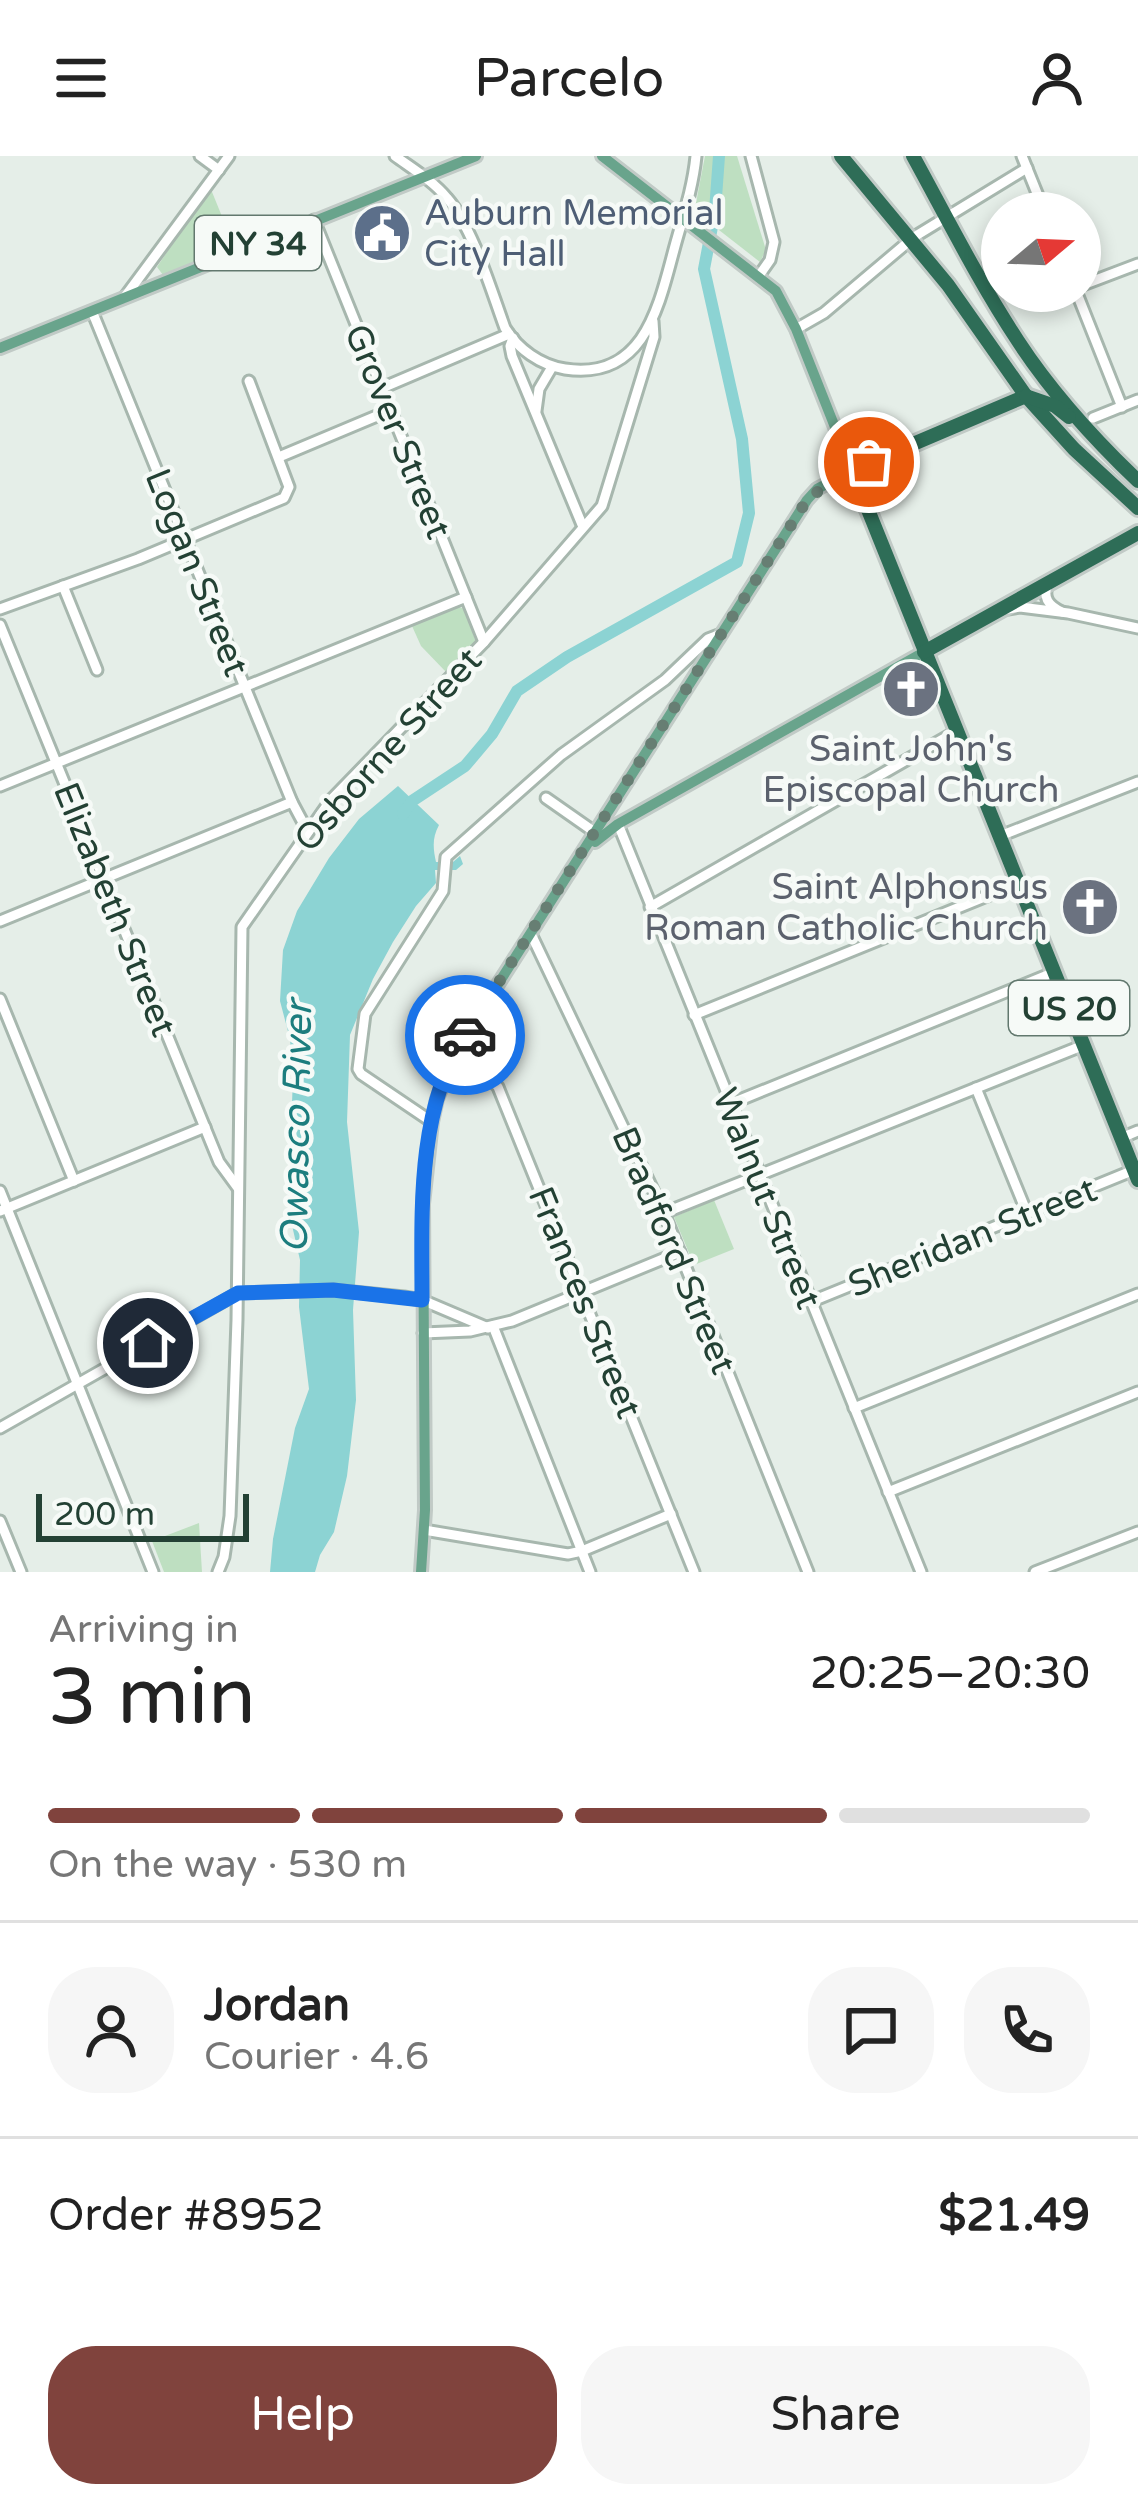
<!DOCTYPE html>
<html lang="en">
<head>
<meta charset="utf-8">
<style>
	body { margin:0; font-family:"Varela Round",sans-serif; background:#f6f6f6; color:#222; height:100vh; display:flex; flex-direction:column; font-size:45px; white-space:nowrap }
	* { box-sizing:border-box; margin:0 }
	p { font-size:39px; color:#767676 }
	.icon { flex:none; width:66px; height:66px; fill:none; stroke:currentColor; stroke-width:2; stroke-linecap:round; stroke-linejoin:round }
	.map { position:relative; height:1416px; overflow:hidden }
	.drawer { display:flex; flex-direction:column; background:#fff; flex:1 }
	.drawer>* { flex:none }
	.needle { width:78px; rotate:71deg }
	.controls { position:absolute; left:981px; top:36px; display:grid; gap:24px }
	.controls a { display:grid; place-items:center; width:120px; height:120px; border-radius:50%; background:#fff; box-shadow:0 6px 18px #0003; font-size:60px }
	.scale { position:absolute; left:36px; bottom:30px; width:213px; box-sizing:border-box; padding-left:12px; border:6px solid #234134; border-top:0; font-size:33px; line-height:42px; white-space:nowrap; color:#234134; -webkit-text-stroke:9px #f6faf7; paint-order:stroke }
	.pin { position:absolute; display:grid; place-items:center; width:102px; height:102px; color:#fff; margin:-51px; border:6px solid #fff; border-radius:50%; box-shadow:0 3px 12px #0007 }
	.courier { position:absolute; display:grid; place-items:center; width:120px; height:120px; margin:-60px; border:9px solid #1a73e8; border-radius:50%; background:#fff; color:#222; box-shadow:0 3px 15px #0007 }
	.headline em { font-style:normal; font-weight:600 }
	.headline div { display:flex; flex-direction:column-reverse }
	.headline { display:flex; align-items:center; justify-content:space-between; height:204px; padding:0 48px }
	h1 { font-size:78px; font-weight:600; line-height:90px }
	.bar { display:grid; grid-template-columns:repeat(4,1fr); gap:18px 12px; align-content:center; height:144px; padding:0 48px }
	.bar i { height:15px; border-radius:9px; background:#e0e0e0 }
	.bar .current { background:#80433d }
	.bar p { grid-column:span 4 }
	.line { display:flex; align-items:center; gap:30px; padding:0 48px; border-top:3px solid #e0e0e0 }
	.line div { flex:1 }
	.round { display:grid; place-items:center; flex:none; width:126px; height:126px; border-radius:48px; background:#f6f6f6 }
	.primary-button { display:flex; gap:24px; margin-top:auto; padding:24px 48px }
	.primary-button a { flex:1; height:138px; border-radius:48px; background:#80433d; color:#fff; font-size:48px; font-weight:600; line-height:138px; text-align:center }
	.primary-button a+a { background:#f6f6f6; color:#222 }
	header { display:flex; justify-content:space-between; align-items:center; height:156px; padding:0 48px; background:#fff; font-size:54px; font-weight:600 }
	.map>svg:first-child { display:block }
	.green { fill:#bedfc1 }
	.water { fill:#8cd3d3 }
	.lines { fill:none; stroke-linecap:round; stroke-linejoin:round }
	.river { stroke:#8cd3d3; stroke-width:12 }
	.minor-casing { stroke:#a7b7ae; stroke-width:15 }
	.major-casing { stroke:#c1cac6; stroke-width:16 }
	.highway-casing { stroke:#c1cac6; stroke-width:20 }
	.minor { stroke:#fff; stroke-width:9 }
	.major { stroke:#69a48c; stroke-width:10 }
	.highway { stroke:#2e6d57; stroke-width:14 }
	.done { stroke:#677e73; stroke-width:12; stroke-dasharray:0 21.6 }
	.route { stroke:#1a73e8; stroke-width:15 }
	.labels { text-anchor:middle; stroke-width:9; stroke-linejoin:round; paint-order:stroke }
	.shield { fill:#f6faf7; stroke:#62786e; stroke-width:3 }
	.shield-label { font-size:33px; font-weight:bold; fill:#234134 }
	.service-label { font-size:36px; fill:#4e5e75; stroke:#f6faf7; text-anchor:start }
	.street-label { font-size:36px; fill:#234134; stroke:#f6faf7 }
	.worship-label { font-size:36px; fill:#5b616d; stroke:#f6faf7 }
	.water-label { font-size:39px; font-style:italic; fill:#1c7d7e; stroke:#f6faf7 }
</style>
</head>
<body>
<header><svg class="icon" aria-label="menu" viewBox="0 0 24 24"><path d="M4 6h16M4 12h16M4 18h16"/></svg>Parcelo<svg class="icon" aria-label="person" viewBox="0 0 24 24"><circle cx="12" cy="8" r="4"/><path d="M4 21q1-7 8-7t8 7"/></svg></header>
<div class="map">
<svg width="1138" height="1416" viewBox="0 0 1138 1416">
	<rect width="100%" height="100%" fill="#e5eee8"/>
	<g class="green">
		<path d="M705,0H737L766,94L760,106L701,60L695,52Z"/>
		<path d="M210,31L234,90L163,119L157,111Z"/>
		<path d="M459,451L465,453L476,486L447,517L421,490L412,470Z"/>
		<path d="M714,1044L734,1093L694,1109L674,1061Z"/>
		<path d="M199,1367L202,1416H164L152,1385Z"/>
	</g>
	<path class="water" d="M398,630L439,669C432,682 433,692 436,706H453L460,700L463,708L456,714H435L436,727L416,750L393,786L373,823L350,879L347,966L359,1076L353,1154L356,1244L347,1320L334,1376L320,1399L315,1416H270L273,1383L295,1272L309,1233L299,1151L300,1104L288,1052L293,921L290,883L280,845L283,794L297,755L329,702L359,663Z"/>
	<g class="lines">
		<path class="river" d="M403,658L412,645L465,610L492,578L517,535L567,501L737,406L749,357L742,283L704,113L715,55L719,0"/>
		<g class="minor-casing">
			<g id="minor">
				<path d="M200,0L219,14"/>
				<path d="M395,0C413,13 433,25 447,42C473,72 491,134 505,172C518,193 540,209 565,213C645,225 659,149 675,90C683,61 693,31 696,0"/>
				<path d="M751,0L774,86L770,104L758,121"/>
				<path d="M1022,0L1045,57"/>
				<path d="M314,64L484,486"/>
				<path d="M1080,130L1138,108"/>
				<path d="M1076,135L1122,251"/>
				<path d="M1003,136L1006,135"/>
				<path d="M124,142L229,0"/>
				<path d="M92,155L249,541L292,646L308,676"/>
				<path d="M796,173L824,157L914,81L1027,12"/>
				<path d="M513,182L510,190L512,200L583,371"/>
				<path d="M382,232L509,178"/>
				<path d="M536,255L539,233L552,211"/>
				<path d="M1093,262L1138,244"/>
				<path d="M279,301L391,254"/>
				<path d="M1048,428C1042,442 1049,450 1062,456"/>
				<path d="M63,430L97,514"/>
				<path d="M0,453L138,403L284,342L289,331L249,225"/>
				<path d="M1008,453L1020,451L1068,457L1138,472"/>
				<path d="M0,469L219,1006L238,1032"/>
				<path d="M0,630L466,441"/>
				<path d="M546,642L596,677"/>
				<path d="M618,668L921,1416"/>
				<path d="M1000,680L1138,626"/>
				<path d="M650,751L957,575"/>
				<path d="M0,765L292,646"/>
				<path d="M531,778L664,1057L808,1416"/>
				<path d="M0,843L74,1025"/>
				<path d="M694,859L1019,727"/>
				<path d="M459,888L498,931L694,1416"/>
				<path d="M976,932L1027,1057"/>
				<path d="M730,948L1055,816"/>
				<path d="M432,966L361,918L358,913L365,858L443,735L446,701L561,599L665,524L708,483L721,478"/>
				<path d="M1121,982L1138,975"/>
				<path d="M0,1035L153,1416"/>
				<path d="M0,1055L205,971"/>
				<path d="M664,1057L1084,889"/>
				<path d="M810,1146L1134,1014"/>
				<path d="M493,1170L590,1416"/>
				<path d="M423,1177L470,1175L512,1165L680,1096"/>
				<path d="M854,1252L1138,1138"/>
				<path d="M0,1272L238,1137L333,1134L404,1141L422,1144L488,1172"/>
				<path d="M888,1336L1138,1236"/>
				<path d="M0,1365L21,1416"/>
				<path d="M424,1374L568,1398L582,1395L671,1358"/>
				<path d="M218,1416L224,1401L230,1360L237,1164L242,771L330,645L484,486L602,350L654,181L653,165"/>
				<path d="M1035,1416L1138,1376"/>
			</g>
		</g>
		<g class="major-casing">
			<g id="major">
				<path d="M0,192L476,0"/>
				<path d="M595,686L618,668L924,496"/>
				<path d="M421,1416L425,1354L423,1048L432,966L437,943L456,894L807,344L817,333L852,314L796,173L776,135L602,0"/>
			</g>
		</g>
		<g class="highway-casing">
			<g id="highway">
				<path d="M841,0L948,129L1026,240L1074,293L1138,352"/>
				<path d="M913,0C947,62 979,126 1018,185C1052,237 1093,282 1138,325"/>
				<path d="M1026,240L852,314L1138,1024"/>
				<path d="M1026,240L1055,250L1069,261"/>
				<path d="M924,496L1138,377"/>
			</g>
		</g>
		<use href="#minor" class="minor"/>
		<use href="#major" class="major"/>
		<use href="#highway" class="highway"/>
	</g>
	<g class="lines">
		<path class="done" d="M465,879L807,344L831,325L869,306"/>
		<path class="route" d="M148,1187L238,1137L333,1134L422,1144C422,1057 416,955 465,879"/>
	</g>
	<defs>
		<g id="civic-disc" transform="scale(3)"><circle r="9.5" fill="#5c6f8a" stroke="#f6faf7"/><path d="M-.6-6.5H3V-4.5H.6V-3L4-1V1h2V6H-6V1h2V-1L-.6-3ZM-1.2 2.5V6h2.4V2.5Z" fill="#fff"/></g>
		<g id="church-disc" transform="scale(3)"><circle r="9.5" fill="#6b7280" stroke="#f6faf7"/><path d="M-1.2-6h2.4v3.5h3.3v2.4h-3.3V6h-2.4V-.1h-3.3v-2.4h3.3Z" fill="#fff"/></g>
	</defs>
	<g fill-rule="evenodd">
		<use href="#civic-disc" x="382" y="77"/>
		<use href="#church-disc" x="911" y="533"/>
		<use href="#church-disc" x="1090" y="751"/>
	</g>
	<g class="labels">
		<g class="shield">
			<rect x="195" y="60" width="126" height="54" rx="9"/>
			<rect x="1009" y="825" width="120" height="54" rx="9"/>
		</g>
		<g class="shield-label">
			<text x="258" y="99">NY 34</text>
			<text x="1069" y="864">US 20</text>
		</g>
		<g class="service-label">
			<text x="424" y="69">Auburn Memorial<tspan x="424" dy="41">City Hall</tspan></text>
		</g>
		<g class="street-label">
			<text transform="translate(399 275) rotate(68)" y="13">Grover Street</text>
			<text transform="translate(198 416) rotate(68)" y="13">Logan Street</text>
			<text transform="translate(387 593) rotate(-48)" y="13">Osborne Street</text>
			<text transform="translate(116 753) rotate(68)" y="13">Elizabeth Street</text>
			<text transform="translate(768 1042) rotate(68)" y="13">Walnut Street</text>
			<text transform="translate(972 1080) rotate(-22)" y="13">Sheridan Street</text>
			<text transform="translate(675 1094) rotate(67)" y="13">Bradford Street</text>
			<text transform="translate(586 1146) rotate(68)" y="13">Frances Street</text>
		</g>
		<g class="worship-label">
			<text x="911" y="605">Saint John's<tspan x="911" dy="41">Episcopal Church</tspan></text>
			<text x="1048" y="743" text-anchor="end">Saint Alphonsus<tspan x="1048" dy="41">Roman Catholic Church</tspan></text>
		</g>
		<g class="water-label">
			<text transform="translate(295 971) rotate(-89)" y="14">Owasco River</text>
		</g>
	</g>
</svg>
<div class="controls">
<a><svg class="needle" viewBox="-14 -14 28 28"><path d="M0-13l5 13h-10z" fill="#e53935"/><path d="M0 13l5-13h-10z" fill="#767676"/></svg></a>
</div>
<div class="scale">200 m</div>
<div class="pin" style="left:869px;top:306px;background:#ea580c"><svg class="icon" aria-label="bag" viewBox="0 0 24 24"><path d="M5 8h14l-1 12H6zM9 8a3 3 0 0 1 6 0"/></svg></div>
<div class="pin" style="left:148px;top:1187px;background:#1f2937"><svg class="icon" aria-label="home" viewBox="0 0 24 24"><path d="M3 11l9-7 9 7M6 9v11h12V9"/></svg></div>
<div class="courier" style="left:465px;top:879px"><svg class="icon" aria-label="car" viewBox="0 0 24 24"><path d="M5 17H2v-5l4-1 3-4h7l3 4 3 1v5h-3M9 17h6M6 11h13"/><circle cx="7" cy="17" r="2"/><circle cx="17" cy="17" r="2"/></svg></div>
</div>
<section class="drawer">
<div class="headline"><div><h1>3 min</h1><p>Arriving in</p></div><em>20:25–20:30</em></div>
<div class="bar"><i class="current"></i><i class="current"></i><i class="current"></i><i></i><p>On the way · 530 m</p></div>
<div class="line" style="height:216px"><a class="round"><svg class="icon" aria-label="person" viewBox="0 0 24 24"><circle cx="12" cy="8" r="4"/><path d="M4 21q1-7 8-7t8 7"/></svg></a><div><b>Jordan</b><p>Courier · 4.6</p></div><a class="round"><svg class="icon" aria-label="chat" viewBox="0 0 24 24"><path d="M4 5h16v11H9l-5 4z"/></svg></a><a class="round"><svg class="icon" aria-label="phone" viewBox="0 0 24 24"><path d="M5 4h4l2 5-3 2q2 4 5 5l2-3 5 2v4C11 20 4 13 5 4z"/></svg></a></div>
<div class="line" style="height:156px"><div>Order #8952</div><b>$21.49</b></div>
<div class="primary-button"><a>Help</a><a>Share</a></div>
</section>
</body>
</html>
